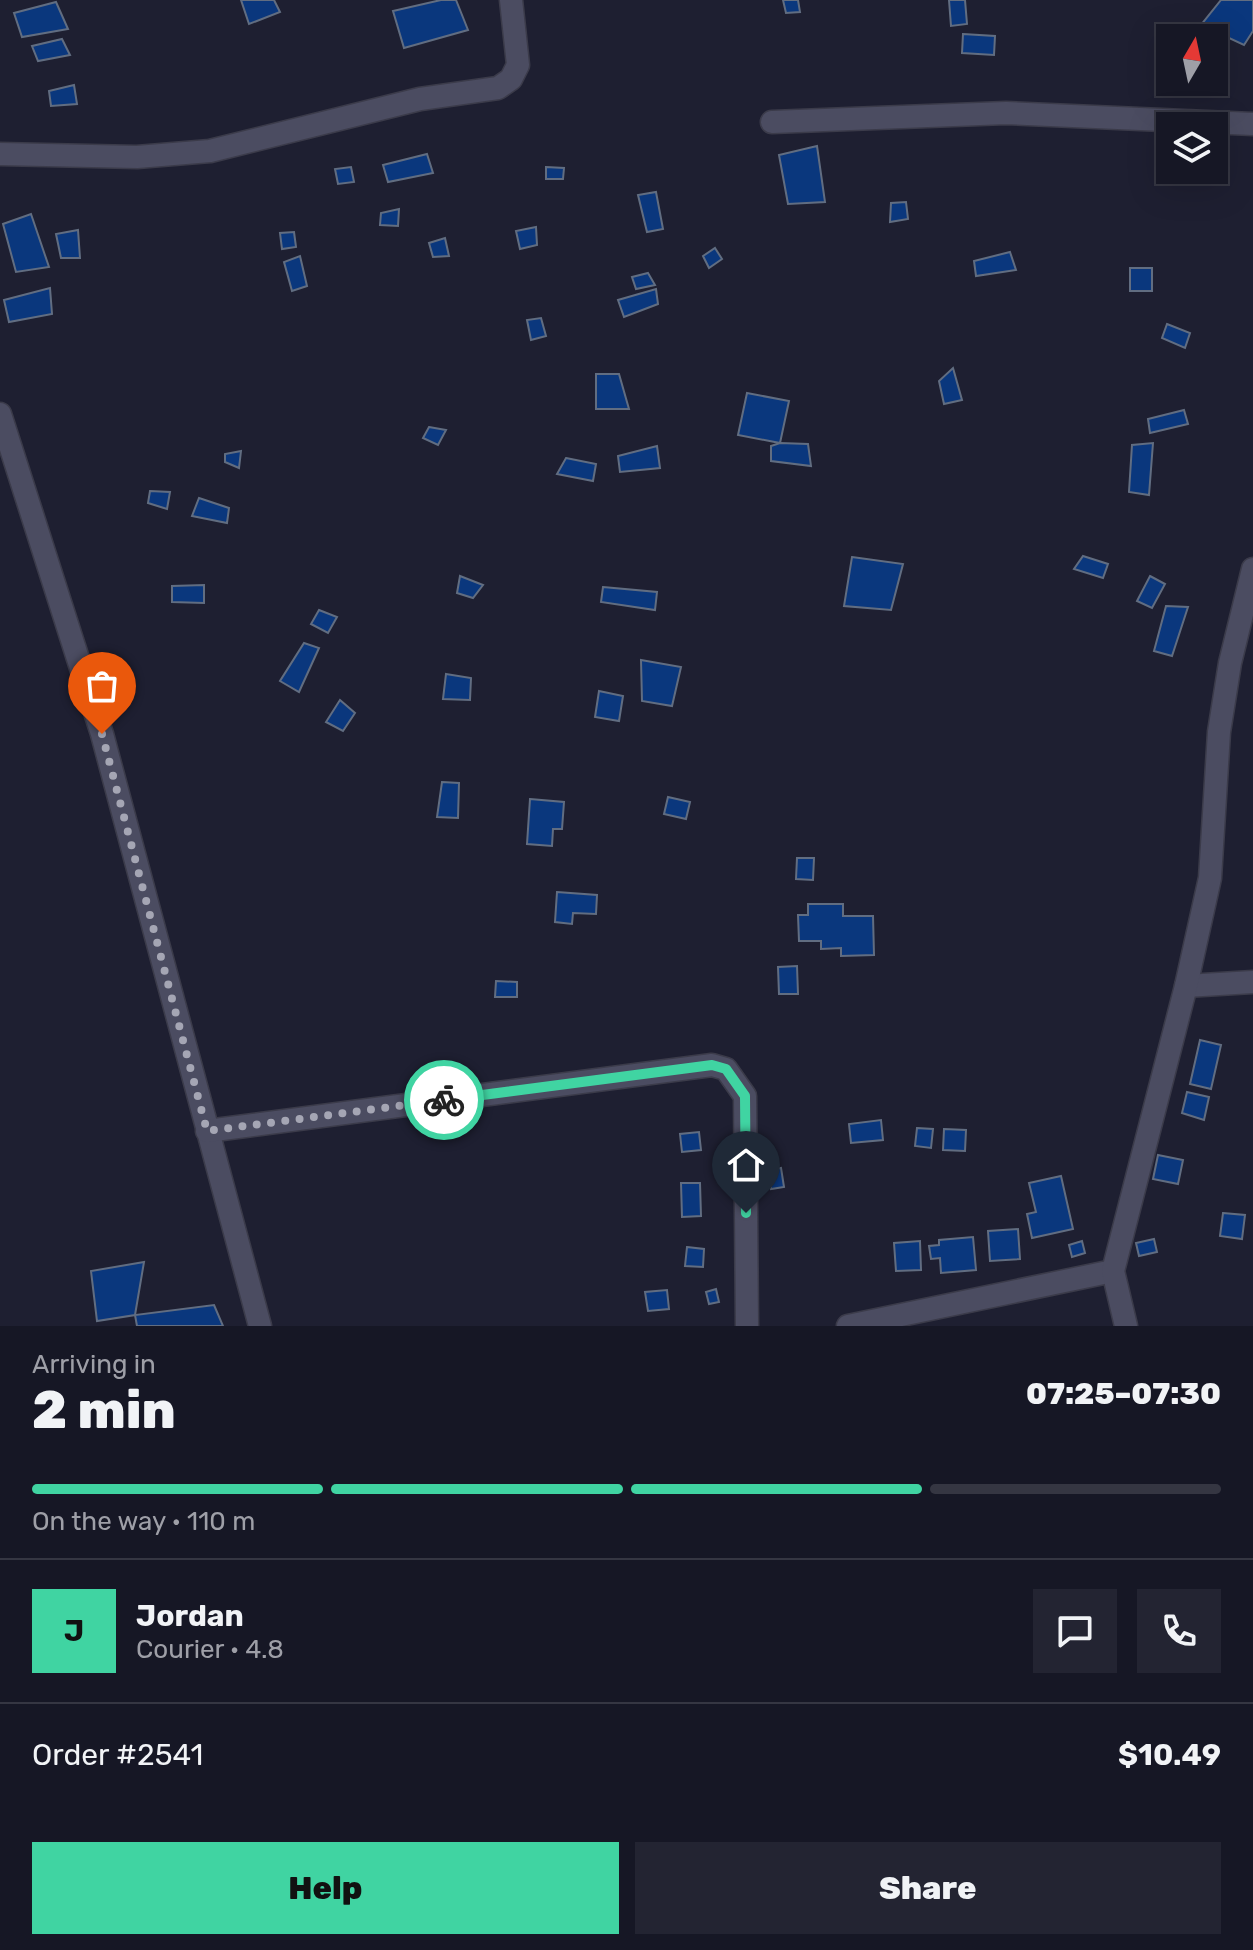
<!DOCTYPE html>
<html lang="en">
<head>
<meta charset="utf-8">
<style>
	body { margin:0; font-family:Rubik,sans-serif; background:#232432; color:#f1f3f6; height:100vh; display:flex; flex-direction:column; font-size:30px; white-space:nowrap }
	* { box-sizing:border-box; margin:0 }
	p { font-size:26px; color:#9e9fa7 }
	.icon { flex:none; width:44px; height:44px; fill:none; stroke:currentColor; stroke-width:2; stroke-linecap:round; stroke-linejoin:round }
	.map { position:relative; height:1326px; overflow:hidden }
	.drawer { display:flex; flex-direction:column; background:#161725; flex:1 }
	.drawer>* { flex:none }
	.needle { width:52px; rotate:9deg }
	.buttons { position:absolute; left:1156px; top:24px; display:grid; gap:16px }
	.buttons a { display:grid; place-items:center; width:72px; height:72px; border-radius:0px; background:#161725; box-shadow:0 8px 32px #0002,0 0 0 2px #353642; font-size:40px }
	.pin { position:absolute; display:grid; place-items:center; width:68px; height:68px; color:#fff; margin:-82px -34px; border-radius:50% 50% 50% 0; rotate:-45deg; box-shadow:0 0 8px #0007 }
	.pin .icon { rotate:45deg }
	.courier { position:absolute; display:grid; place-items:center; width:80px; height:80px; margin:-40px; border:6px solid #40d4a2; border-radius:50%; background:#fff; color:#222; box-shadow:0 2px 10px #0007 }
	.head em { font-style:normal; font-weight:800 }
	.head div { display:flex; flex-direction:column-reverse }
	.head { display:flex; align-items:center; justify-content:space-between; height:136px; padding:0 32px }
	h1 { font-size:52px; font-weight:800; line-height:60px }
	.bar { display:grid; grid-template-columns:repeat(4,1fr); gap:12px 8px; align-content:center; height:96px; padding:0 32px }
	.bar i { height:10px; border-radius:6px; background:#353642 }
	.bar .current { background:#40d4a2 }
	.bar p { grid-column:span 4 }
	.line { display:flex; align-items:center; gap:20px; padding:0 32px; border-top:2px solid #353642 }
	.line div { flex:1 }
	.round { display:grid; place-items:center; flex:none; width:84px; height:84px; border-radius:0px; background:#232432 }
	.button { display:flex; gap:16px; margin-top:auto; padding:16px 32px }
	.button a { flex:1; height:92px; border-radius:0px; background:#40d4a2; color:#111; font-size:32px; font-weight:800; line-height:92px; text-align:center }
	.button a+a { background:#232432; color:#f1f3f6 }
	.map>svg:first-child { display:block }
	.building { fill:#0a377d; stroke:#616d81; stroke-width:2 }
	.lines { fill:none; stroke-linecap:round; stroke-linejoin:round }
	.minor-casing { stroke:#3b3b4a; stroke-width:25 }
	.minor { stroke:#4b4c61; stroke-width:22 }
	.done { stroke:#a5a6b4; stroke-width:8; stroke-dasharray:0 14.4 }
	.route { stroke:#40d4a2; stroke-width:10 }
</style>
</head>
<body>
<div class="map">
<svg width="1253" height="1326" viewBox="0 0 1253 1326">
	<rect width="100%" height="100%" fill="#1e1f31"/>
	<g class="building">
		<path d="M241,0H274L280,12L249,24Z"/>
		<path d="M441,0H456L468,30L404,48L393,11Z"/>
		<path d="M783,0H798L800,12L786,13Z"/>
		<path d="M949,0H965L967,24L951,26Z"/>
		<path d="M1221,0H1253V31L1244,45L1201,25Z"/>
		<path d="M56,2L68,29L22,37L14,13Z"/>
		<path d="M963,34L995,36L994,55L962,53Z"/>
		<path d="M62,39L70,55L38,61L32,46Z"/>
		<path d="M74,85L77,104L51,106L49,91Z"/>
		<path d="M817,146L825,202L788,204L779,155Z"/>
		<path d="M427,154L433,173L388,182L383,165Z"/>
		<path d="M351,167L354,182L338,184L335,169Z"/>
		<path d="M546,167L564,168L563,179H546Z"/>
		<path d="M656,192L663,229L647,232L638,195Z"/>
		<path d="M906,202L908,219L890,222L891,203Z"/>
		<path d="M399,209L398,226L380,225L381,213Z"/>
		<path d="M31,214L49,267L16,272L3,224Z"/>
		<path d="M536,227L537,245L520,249L516,231Z"/>
		<path d="M78,230L80,258H61L56,234Z"/>
		<path d="M294,232L296,247L282,249L280,233Z"/>
		<path d="M445,238L449,256L433,257L429,243Z"/>
		<path d="M715,248L722,259L709,268L703,256Z"/>
		<path d="M1010,252L1016,270L976,276L974,261Z"/>
		<path d="M300,256L307,286L292,291L284,262Z"/>
		<rect x="1130" y="268" width="22" height="23"/>
		<path d="M648,273L655,285L636,289L632,277Z"/>
		<path d="M50,288L52,314L9,322L4,300Z"/>
		<path d="M656,289L658,304L624,317L618,300Z"/>
		<path d="M541,318L546,336L531,340L527,320Z"/>
		<path d="M1167,324L1190,333L1185,348L1162,338Z"/>
		<path d="M953,368L962,400L944,404L939,381Z"/>
		<path d="M596,374H619L629,409H596Z"/>
		<path d="M747,393L789,401L780,443L738,435Z"/>
		<path d="M1184,410L1188,424L1150,433L1148,419Z"/>
		<path d="M429,427L446,430L438,445L423,438Z"/>
		<path d="M780,443L808,444L811,466L771,461V446Z"/>
		<path d="M1153,443L1149,495L1129,492L1132,445Z"/>
		<path d="M657,446L660,468L620,472L618,456Z"/>
		<path d="M241,451L239,468L225,462V454Z"/>
		<path d="M566,458L596,464L593,481L557,474Z"/>
		<path d="M150,491L170,492L167,509L148,503Z"/>
		<path d="M199,498L229,508L227,523L192,516Z"/>
		<path d="M1083,556L1108,564L1103,578L1074,569Z"/>
		<path d="M852,557L903,564L891,610L844,606Z"/>
		<path d="M460,576L483,585L473,598L457,593Z"/>
		<path d="M1150,576L1165,584L1152,608L1137,601Z"/>
		<path d="M204,585V603L172,602V586Z"/>
		<path d="M603,587L657,592L655,610L601,602Z"/>
		<path d="M1166,606L1188,607L1172,656L1154,651Z"/>
		<path d="M319,610L337,617L328,633L311,624Z"/>
		<path d="M304,643L319,648L299,692L280,681Z"/>
		<path d="M641,660L681,667L672,706L642,701Z"/>
		<path d="M446,674L471,678L470,700L443,699Z"/>
		<path d="M599,691L623,696L619,721L595,717Z"/>
		<path d="M340,700L355,713L343,731L326,722Z"/>
		<path d="M442,782L459,783L458,818L437,817Z"/>
		<path d="M668,797L690,802L686,819L664,814Z"/>
		<path d="M530,799L564,802L562,829H553L552,846L527,844Z"/>
		<path d="M797,858H814L813,880L796,879Z"/>
		<path d="M557,892L597,895L596,914L573,913L572,924L555,922Z"/>
		<path d="M808,904H843V916H873L874,955L841,956V948L821,949V941H799L798,915H808Z"/>
		<path d="M797,966L798,994H779L778,967Z"/>
		<path d="M496,981L517,982V997H495Z"/>
		<path d="M1200,1040L1221,1045L1211,1089L1190,1084Z"/>
		<path d="M1187,1092L1209,1097L1204,1120L1182,1113Z"/>
		<path d="M881,1120L883,1140L851,1143L849,1124Z"/>
		<path d="M917,1128L933,1129L931,1148L915,1146Z"/>
		<path d="M944,1129L966,1130L965,1151L943,1150Z"/>
		<path d="M699,1132L701,1150L682,1152L680,1134Z"/>
		<path d="M1158,1155L1183,1160L1178,1184L1153,1179Z"/>
		<path d="M781,1168L784,1187L771,1189L768,1170Z"/>
		<path d="M1061,1176L1073,1229L1032,1238L1027,1214L1036,1212L1029,1183Z"/>
		<path d="M681,1183H700L701,1216L682,1217Z"/>
		<path d="M1223,1213L1245,1215L1242,1239L1220,1236Z"/>
		<path d="M1018,1229L1020,1259L990,1261L988,1231Z"/>
		<path d="M973,1237L976,1270L941,1273L940,1258L931,1259L929,1246L939,1245V1240Z"/>
		<path d="M1154,1239L1157,1252L1139,1256L1136,1243Z"/>
		<path d="M920,1241L921,1270L896,1271L894,1243Z"/>
		<path d="M1082,1241L1085,1253L1072,1257L1069,1245Z"/>
		<path d="M687,1247L704,1249L703,1267L685,1266Z"/>
		<path d="M144,1262L135,1315L97,1321L91,1271Z"/>
		<path d="M716,1289L719,1302L709,1304L706,1292Z"/>
		<path d="M667,1290L669,1309L648,1311L645,1292Z"/>
		<path d="M214,1305L223,1326H137L135,1315Z"/>
	</g>
	<g class="lines">
		<g class="minor-casing">
			<g id="minor">
				<path d="M772,122L1006,113L1253,124"/>
				<path d="M0,154L137,157L210,151L420,99L498,88L511,79L518,65L511,0"/>
				<path d="M0,414L102,734L260,1326"/>
				<path d="M1186,986L1253,982"/>
				<path d="M207,1131L712,1065L726,1069L745,1096L747,1326"/>
				<path d="M848,1326L1113,1271"/>
				<path d="M1126,1326L1113,1271L1186,986L1210,878L1219,732L1230,663L1253,569"/>
			</g>
		</g>
		<use href="#minor" class="minor"/>
	</g>
	<g class="lines">
		<path class="done" d="M102,734L207,1131L444,1100"/>
		<path class="route" d="M444,1100L712,1065L726,1069L745,1096L746,1213"/>
	</g>
</svg>
<div class="buttons">
<a><svg class="needle" viewBox="-14 -14 28 28"><path d="M0-13l5 13h-10z" fill="#e53935"/><path d="M0 13l5-13h-10z" fill="#9e9fa7"/></svg></a>
<a><svg class="icon" aria-label="layers" viewBox="0 0 24 24"><path d="M12 4l9 5-9 5-9-5zM3 14l9 5 9-5"/></svg></a>
</div>
<div class="pin" style="left:102px;top:734px;background:#ea580c"><svg class="icon" aria-label="bag" viewBox="0 0 24 24"><path d="M5 8h14l-1 12H6zM9 8a3 3 0 0 1 6 0"/></svg></div>
<div class="pin" style="left:746px;top:1213px;background:#1f2937"><svg class="icon" aria-label="home" viewBox="0 0 24 24"><path d="M3 11l9-7 9 7M6 9v11h12V9"/></svg></div>
<div class="courier" style="left:444px;top:1100px"><svg class="icon" aria-label="bike" viewBox="0 0 24 24"><circle cx="6" cy="16" r="4"/><circle cx="18" cy="16" r="4"/><path d="M6 16l4-8h5l3 8M10 8l3 8H6M13 5h3"/></svg></div>
</div>
<section class="drawer">
<div class="head"><div><h1>2 min</h1><p>Arriving in</p></div><em>07:25–07:30</em></div>
<div class="bar"><i class="current"></i><i class="current"></i><i class="current"></i><i></i><p>On the way · 110 m</p></div>
<div class="line" style="height:144px"><b class="round" style="background:#40d4a2;color:#111">J</b><div><b>Jordan</b><p>Courier · 4.8</p></div><a class="round"><svg class="icon" aria-label="chat" viewBox="0 0 24 24"><path d="M4 5h16v11H9l-5 4z"/></svg></a><a class="round"><svg class="icon" aria-label="phone" viewBox="0 0 24 24"><path d="M5 4h4l2 5-3 2q2 4 5 5l2-3 5 2v4C11 20 4 13 5 4z"/></svg></a></div>
<div class="line" style="height:104px"><div>Order #2541</div><b>$10.49</b></div>
<div class="button"><a>Help</a><a>Share</a></div>
</section>
</body>
</html>
